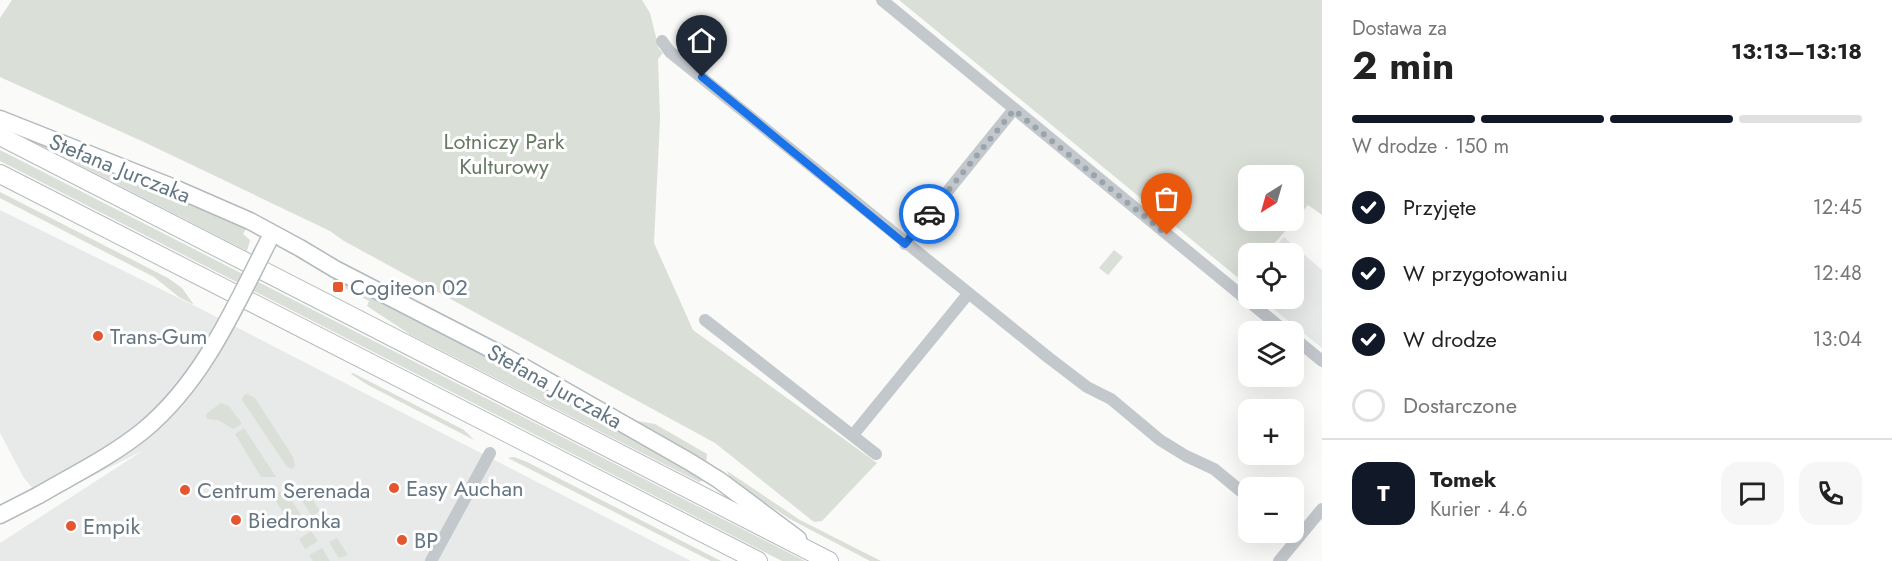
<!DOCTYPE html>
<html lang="pl">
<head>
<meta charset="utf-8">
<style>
	body { margin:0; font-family:Jost,sans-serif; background:#f6f6f6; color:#222; height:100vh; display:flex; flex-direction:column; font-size:22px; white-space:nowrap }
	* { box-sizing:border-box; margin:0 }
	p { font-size:20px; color:#767676 }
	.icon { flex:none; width:33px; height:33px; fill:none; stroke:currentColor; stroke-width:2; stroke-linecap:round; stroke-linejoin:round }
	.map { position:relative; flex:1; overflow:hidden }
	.panel { display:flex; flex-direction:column; background:#fff; width:570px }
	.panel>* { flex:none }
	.needle { width:39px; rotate:217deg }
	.controls { position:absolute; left:1238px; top:165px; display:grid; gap:12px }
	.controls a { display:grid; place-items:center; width:66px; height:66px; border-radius:12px; background:#fff; box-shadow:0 6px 24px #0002; font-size:30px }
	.pin { position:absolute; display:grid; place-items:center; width:51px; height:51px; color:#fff; margin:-62px -26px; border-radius:50% 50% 50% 0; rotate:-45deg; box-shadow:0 0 6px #0007 }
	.pin .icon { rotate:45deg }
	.courier { position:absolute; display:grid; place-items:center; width:60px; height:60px; margin:-30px; border:4px solid #1a73e8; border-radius:50%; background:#fff; color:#222; box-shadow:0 2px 8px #0007 }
	.summary em { font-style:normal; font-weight:700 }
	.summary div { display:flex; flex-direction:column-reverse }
	.summary { display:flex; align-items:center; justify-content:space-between; height:102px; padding:0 30px }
	h1 { font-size:39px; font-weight:700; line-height:45px }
	.bar { display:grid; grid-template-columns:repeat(4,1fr); gap:9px 6px; align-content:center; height:72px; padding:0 30px }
	.bar i { height:8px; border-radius:4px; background:#e0e0e0 }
	.bar .selected { background:#111827 }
	.bar p { grid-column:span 4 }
	.line { display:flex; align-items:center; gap:15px; padding:0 30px; border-top:2px solid #e0e0e0 }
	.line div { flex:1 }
	.round { display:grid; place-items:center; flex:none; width:63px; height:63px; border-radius:18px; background:#f6f6f6 }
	ol { padding:0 30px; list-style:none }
	li { display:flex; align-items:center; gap:18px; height:66px }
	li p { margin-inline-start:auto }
	li .icon { padding:6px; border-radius:50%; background:#111827; color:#fff; stroke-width:4 }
	li:last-child { color:#767676 }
	li i { width:33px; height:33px; border:3px solid #e0e0e0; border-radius:50% }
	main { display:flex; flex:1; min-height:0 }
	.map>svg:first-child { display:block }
	.built { fill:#e8e9e9 }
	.green { fill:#dadfd7; fill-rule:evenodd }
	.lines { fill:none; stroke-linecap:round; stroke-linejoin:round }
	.secondary-casing { stroke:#b3babf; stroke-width:19 }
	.primary-casing { stroke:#b5babe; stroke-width:20 }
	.street { stroke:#c3c8cc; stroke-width:12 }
	.secondary { stroke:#fff; stroke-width:16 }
	.primary { stroke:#fff; stroke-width:18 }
	.secondary-bridge-casing { stroke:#b3babf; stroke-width:19; stroke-linecap:butt }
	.secondary-bridge { stroke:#fff; stroke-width:16 }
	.done { stroke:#99a4ac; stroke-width:6; stroke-dasharray:0 10.8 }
	.route { stroke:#1a73e8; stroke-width:8 }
	.poi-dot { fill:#e4572e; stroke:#fff; stroke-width:2 }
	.labels { text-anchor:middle; stroke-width:6; stroke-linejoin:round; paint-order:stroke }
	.park-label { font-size:22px; fill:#687a64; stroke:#fff }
	.street-label { font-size:22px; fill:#657683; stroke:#fff }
	.poi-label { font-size:22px; fill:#657683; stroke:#fff; text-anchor:start }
</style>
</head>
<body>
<main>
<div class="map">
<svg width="1322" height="561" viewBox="0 0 1322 561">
	<rect width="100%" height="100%" fill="#fafaf8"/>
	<g class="built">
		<path d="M0,210L197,307L691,561H0V543L144,450L43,501L24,478L0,433Z"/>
		<path d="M1284,237L1322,270V348L1261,299L1293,298V254L1269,253Z"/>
	</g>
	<g class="green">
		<path d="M12,0H642L650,13L659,49L663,53L658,59L660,119L654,243L693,330L877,463L822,521L814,522L715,443L344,241L330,231L146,143L0,77V18Z"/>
		<path d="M899,0H1322V215L1308,205L1266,253L1248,254V274L1242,281ZM1248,176H1293V220H1248Z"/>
		<path d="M17,133L179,196L246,229L243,234L250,240L247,251Z"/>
		<path d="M0,150L805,561H782L0,161Z"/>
		<path d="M0,192L168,278L182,288L194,305L179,297L154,277L0,198Z"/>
		<path d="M1114,250L1123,257L1108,275L1099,268Z"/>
		<path d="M335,275L476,347L704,480L699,482L411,335L367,306L369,301L332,281Z"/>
		<path d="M353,373L464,430L474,440L368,385L351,374Z"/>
		<path d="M247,394L255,398L293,457L295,466L292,469L287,467L242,400L244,395Z"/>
		<path d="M221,403L229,406L242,424L233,429L218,420L207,419L206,414Z"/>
		<path d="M626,419L655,424L707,454L706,464Z"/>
		<path d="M244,428L276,477H261L235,434Z"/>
		<path d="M514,457L527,462L721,561H711L508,458Z"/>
		<path d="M727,471L800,520L881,561H870L790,519L731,480Z"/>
		<path d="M307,491L320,511L312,516L296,492Z"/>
		<path d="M279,492H286L305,521L293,528L272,495Z"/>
		<path d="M311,531L318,541L305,549L299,539Z"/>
		<path d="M337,538L348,555L339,558L329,542Z"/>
		<path d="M322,548L330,561H313L309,555Z"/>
	</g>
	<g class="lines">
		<g class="secondary-casing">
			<g id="secondary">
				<path d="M0,119L172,187L250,221L300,248L335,269L506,357L690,462L719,480L798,539"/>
				<path d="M0,515L39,495"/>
			</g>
		</g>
		<g class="primary-casing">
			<g id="primary">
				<path d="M0,136L829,561"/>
				<path d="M0,174L758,561"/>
			</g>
		</g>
		<g class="street">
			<path d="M882,0L1286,332"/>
			<path d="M662,41L670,52L1049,358L1087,387L1111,399L1160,440L1186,456L1214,469L1248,497"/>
			<path d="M905,244L1014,109"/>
			<path d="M705,320L876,454"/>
			<path d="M1293,337L1322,361"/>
			<path d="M853,435L968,294"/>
			<path d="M431,561L490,453"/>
			<path d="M1279,561L1322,509"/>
		</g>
		<use href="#secondary" class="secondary"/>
		<use href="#primary" class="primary"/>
		<g class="secondary-bridge-casing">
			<path id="secondary-bridge" d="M39,495C75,474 112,456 144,430C204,380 234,308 269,240"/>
		</g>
		<use href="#secondary-bridge" class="secondary-bridge"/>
	</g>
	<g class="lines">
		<path class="done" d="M929,214L1014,110L1167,235"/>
		<path class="route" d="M702,77L905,244L929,214"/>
	</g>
	<g class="poi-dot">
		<rect x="332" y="281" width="12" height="12" rx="3"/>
		<circle cx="98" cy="336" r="6"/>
		<circle cx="394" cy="488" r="6"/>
		<circle cx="185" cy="490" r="6"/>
		<circle cx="236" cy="520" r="6"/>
		<circle cx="71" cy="526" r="6"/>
		<circle cx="402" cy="540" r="6"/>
	</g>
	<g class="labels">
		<g class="park-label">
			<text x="504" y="149">Lotniczy Park<tspan x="504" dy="25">Kulturowy</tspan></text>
		</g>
		<g class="street-label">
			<text transform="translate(120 168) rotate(22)" y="8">Stefana Jurczaka</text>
			<text transform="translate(555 386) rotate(29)" y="8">Stefana Jurczaka</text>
		</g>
		<g class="poi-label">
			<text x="350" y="295">Cogiteon 02</text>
			<text x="110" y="344">Trans-Gum</text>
			<text x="406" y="496">Easy Auchan</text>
			<text x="197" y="498">Centrum Serenada</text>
			<text x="248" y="528">Biedronka</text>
			<text x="83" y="534">Empik</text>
			<text x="414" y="548">BP</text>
		</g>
	</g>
</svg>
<div class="controls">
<a><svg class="needle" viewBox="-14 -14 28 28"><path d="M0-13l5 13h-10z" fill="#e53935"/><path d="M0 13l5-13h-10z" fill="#767676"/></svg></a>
<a><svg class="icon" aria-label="locate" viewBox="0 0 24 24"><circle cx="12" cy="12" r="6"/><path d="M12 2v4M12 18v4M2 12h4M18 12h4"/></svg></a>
<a><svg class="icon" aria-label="layers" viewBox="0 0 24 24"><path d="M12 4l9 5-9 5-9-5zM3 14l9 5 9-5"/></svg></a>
<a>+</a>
<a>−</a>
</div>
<div class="pin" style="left:1167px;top:235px;background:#ea580c"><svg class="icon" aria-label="bag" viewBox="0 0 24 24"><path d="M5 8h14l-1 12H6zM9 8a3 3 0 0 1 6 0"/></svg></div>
<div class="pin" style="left:702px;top:77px;background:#1f2937"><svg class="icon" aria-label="home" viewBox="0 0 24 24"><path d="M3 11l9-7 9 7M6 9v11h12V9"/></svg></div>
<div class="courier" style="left:929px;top:214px"><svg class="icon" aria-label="car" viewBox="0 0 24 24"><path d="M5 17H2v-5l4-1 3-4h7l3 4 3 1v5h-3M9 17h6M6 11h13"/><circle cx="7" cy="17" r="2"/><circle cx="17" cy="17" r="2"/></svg></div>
</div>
<section class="panel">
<div class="summary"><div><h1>2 min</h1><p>Dostawa za</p></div><em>13:13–13:18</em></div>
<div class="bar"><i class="selected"></i><i class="selected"></i><i class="selected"></i><i></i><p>W drodze · 150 m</p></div>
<ol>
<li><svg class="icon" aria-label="check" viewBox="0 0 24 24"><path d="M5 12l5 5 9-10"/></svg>Przyjęte<p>12:45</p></li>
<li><svg class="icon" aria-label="check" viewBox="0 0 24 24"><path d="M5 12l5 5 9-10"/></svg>W przygotowaniu<p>12:48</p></li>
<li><svg class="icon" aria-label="check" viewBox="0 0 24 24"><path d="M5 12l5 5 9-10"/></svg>W drodze<p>13:04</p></li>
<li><i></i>Dostarczone</li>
</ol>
<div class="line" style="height:108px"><b class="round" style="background:#111827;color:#fff">T</b><div><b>Tomek</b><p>Kurier · 4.6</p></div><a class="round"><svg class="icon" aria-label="chat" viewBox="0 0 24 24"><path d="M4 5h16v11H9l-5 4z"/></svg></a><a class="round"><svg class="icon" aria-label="phone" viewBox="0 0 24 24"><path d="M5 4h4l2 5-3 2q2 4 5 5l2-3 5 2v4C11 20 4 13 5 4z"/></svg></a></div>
</section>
</main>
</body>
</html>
